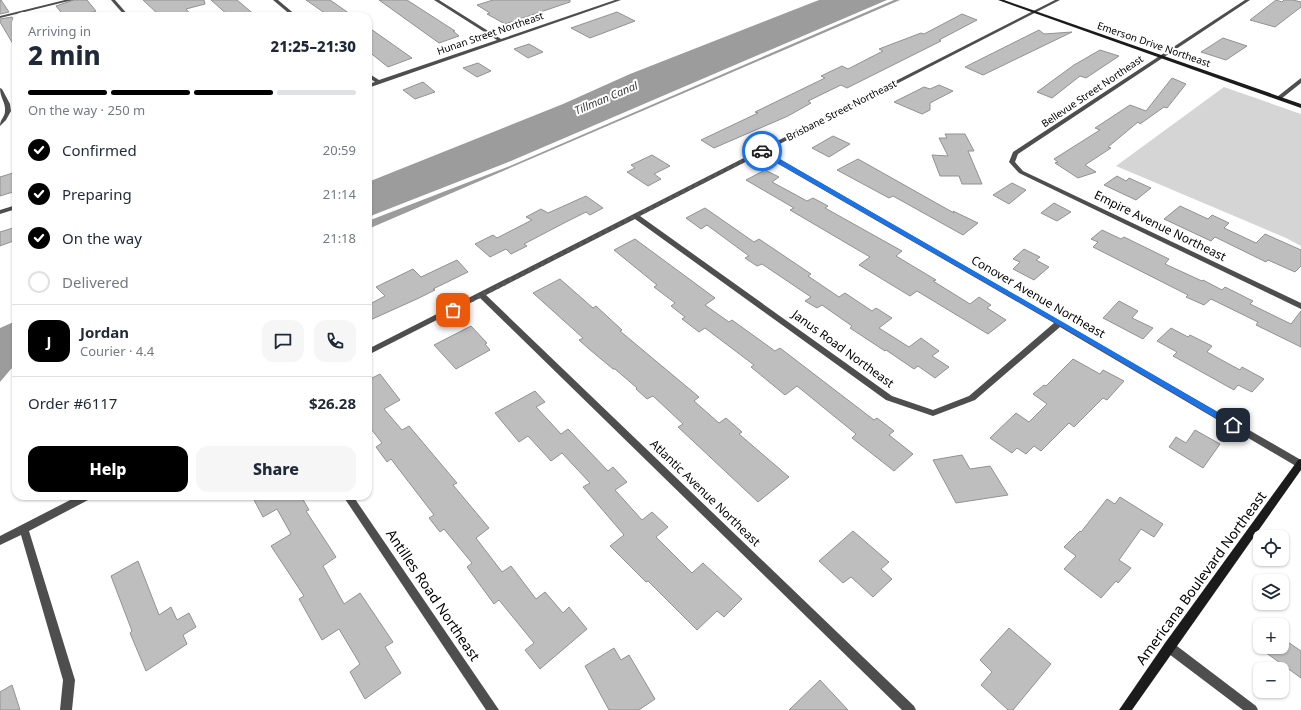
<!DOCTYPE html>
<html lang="en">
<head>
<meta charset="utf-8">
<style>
	body { margin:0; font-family:"Noto Sans",sans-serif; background:#f6f6f7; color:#1f2937; height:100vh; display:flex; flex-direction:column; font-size:15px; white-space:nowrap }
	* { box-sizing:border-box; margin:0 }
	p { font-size:13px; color:#747a83 }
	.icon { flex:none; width:22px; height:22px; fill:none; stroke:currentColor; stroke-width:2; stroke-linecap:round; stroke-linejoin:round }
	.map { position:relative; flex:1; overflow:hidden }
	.details { position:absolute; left:12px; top:12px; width:360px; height:488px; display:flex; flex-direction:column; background:#fff; border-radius:12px; box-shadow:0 1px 3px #0004 }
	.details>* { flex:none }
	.tools { position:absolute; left:1253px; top:530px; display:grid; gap:8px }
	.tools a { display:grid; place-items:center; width:36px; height:36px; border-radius:8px; background:#fff; box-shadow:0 1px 3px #0004; font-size:20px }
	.pin { position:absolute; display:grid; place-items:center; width:34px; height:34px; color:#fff; margin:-17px; border-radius:8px; box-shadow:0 2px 6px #0006 }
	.courier { position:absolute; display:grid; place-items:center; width:40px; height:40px; margin:-20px; border:3px solid #1a73e8; border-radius:50%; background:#fff; color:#222; box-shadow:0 1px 5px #0007 }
	.overview em { font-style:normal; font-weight:800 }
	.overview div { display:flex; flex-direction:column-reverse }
	.overview { display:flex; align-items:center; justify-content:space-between; height:68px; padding:0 16px }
	h1 { font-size:26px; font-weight:800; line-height:30px }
	.bar { display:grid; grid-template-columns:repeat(4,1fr); gap:6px 4px; align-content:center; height:48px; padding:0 16px }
	.bar i { height:5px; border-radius:3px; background:#e0e1e3 }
	.bar .on { background:#000 }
	.bar p { grid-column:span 4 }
	.line { display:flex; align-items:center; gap:10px; padding:0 16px; border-top:1px solid #e0e1e3 }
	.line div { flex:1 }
	.round { display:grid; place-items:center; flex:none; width:42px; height:42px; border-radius:12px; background:#f6f6f7 }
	ol { padding:0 16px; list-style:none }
	li { display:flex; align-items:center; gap:12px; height:44px }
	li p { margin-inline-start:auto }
	li .icon { padding:4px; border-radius:50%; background:#000; color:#fff; stroke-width:4 }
	li:last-child { color:#747a83 }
	li i { width:22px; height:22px; border:2px solid #e0e1e3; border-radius:50% }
	.cta { display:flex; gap:8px; margin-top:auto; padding:8px 16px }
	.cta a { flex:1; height:46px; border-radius:12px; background:#000; color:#fff; font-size:16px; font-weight:800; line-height:46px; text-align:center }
	.cta a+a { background:#f6f6f7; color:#1f2937 }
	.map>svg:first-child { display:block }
	.green { fill:#d5d5d5 }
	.water { fill:#9c9c9c }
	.building { fill:#bebebe; stroke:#929292 }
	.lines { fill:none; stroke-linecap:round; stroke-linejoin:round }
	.lane { fill:#4e4e4e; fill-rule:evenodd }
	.street { fill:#4e4e4e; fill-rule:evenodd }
	.secondary { fill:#1b1b1b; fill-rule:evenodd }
	.route { fill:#1a73e8 }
	.done { stroke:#595959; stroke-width:4; stroke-dasharray:0 7.2 }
	.labels { text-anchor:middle; stroke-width:4; stroke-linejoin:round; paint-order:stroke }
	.far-street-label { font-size:10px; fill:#000; stroke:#fff }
	.far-water-label { font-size:11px; font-style:italic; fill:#3d3d3d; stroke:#fff }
	.street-label { font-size:12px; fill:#000; stroke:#fff }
	.near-street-label { font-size:14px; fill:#000; stroke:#fff }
</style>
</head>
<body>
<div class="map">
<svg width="1301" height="710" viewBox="0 0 1301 710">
	<rect width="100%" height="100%" fill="#fff"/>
	<path class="green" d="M1224,87L1301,114V246L1286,238L1116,166Z"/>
	<g class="water">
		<path d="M819,0H887L506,163L368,217V182L563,104L630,74Z"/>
		<path d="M894,0H900L368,229V221L510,166Z"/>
		<path d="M16,321V366L11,369L0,382V328Z"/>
	</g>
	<g class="building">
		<path d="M0,0H1L9,12L0,14Z"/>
		<path d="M74,0H87L96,11L78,16H64L56,6Z"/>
		<path d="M143,0H204L205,4L186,9L192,16H160Z"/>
		<path d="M211,0H237L256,16H229Z"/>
		<path d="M306,0H330L353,16H329Z"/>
		<path d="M379,0H407L455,31H453L459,36L439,43Z"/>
		<path d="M493,0H570V2L505,24L487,14L490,13L477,5Z"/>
		<path d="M1276,0L1282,2L1284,0H1293L1301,2V7L1275,27L1250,20Z"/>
		<path d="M617,12L635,21L590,38L571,28Z"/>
		<path d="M962,14L977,20L939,40L941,41L847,88L841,85L808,101L811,103L788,116L714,148L701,140L758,113L755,112L825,78L821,76L842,66L848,69L883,51L879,49L921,33L924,34Z"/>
		<path d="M12,17L16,24V49L0,22V19Z"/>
		<path d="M368,27L412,58L388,67L368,51Z"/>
		<path d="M1039,30L1044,34L1072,32L983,75L965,67Z"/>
		<path d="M1223,38L1247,46L1226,60L1201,52Z"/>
		<path d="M529,44L543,52L528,58L514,49Z"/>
		<path d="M1100,50L1119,56L1086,78L1080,76L1052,98L1037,92L1074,65Z"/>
		<path d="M478,63L491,71L477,77L463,68Z"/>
		<path d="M1172,78L1186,84L1167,108L1164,107L1140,124L1138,122L1108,147L1111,148L1085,165L1096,172L1078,178L1055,163L1058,162L1054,159L1100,130L1095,128L1130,105L1146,111Z"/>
		<path d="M423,82L435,92L415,99L403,90Z"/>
		<path d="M939,85L953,91L930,103V110L922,114L894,102L924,87L930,89Z"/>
		<path d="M945,134H965L974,151H968L982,184H962L959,176H940L932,155L948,156L939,138H947Z"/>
		<path d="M833,136L850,144L829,157L812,148Z"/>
		<path d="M652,155L670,166L654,174L661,179L648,186L627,172L635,168L631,165Z"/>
		<path d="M858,159L954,213L953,211L978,223L963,235L893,196L889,198L837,170Z"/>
		<path d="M765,170L779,177L772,182L807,201L813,198L828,206L825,208L902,251L896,256L936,280L933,281L970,304L979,297L991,305L987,308L1006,320L988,334L917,291L910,296L859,265L870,257L790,210L794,208L746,180Z"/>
		<path d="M16,172V191L0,196V177Z"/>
		<path d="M1117,176L1126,181L1129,178L1151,188L1136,200L1104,185Z"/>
		<path d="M1012,183L1026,190L1009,204L993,195Z"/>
		<path d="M586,196L603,208L590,215L586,212L566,222L524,244L527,246L511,254L506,249L490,257L475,244L493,235L497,238L532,220L526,217L541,209L548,213Z"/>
		<path d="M1054,203L1071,212L1057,221L1041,213Z"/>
		<path d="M1180,206L1208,219L1212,215L1229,223L1224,228L1256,243L1265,234L1301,250V266L1295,272L1268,260L1266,262L1215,237L1211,241L1164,219Z"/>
		<path d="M705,208L754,242L759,239L811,274L808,276L839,297L845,293L872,311L876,308L892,318L879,328L909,347L921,338L939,351L932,356L949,367L935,378L918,366L914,369L886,350L885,351L850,328L852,326L822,305L817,308L805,301L811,297L762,264L757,266L745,258L749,256L707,225L701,229L686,218Z"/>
		<path d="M16,227V240L0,246V232Z"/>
		<path d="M1102,230L1121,239L1124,237L1169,259L1165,264L1202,281L1203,280L1222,290L1225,287L1253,301L1250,304L1291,324L1301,311V347L1256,325L1258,322L1211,299L1204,305L1186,297L1188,295L1093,247L1098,242L1091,239Z"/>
		<path d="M635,239L715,298L705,305L729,322L732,320L775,351L780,348L874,420L877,418L894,431L889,435L913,454L894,471L852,438L856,434L797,386L785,395L751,367L754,365L705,328L699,332L682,319L685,317L671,306L675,303L654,287L657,285L614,250Z"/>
		<path d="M1024,249L1040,257L1036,260L1049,267L1034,280L1013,269L1020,262L1013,259Z"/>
		<path d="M457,260L468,272L433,289L435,290L419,298L368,321V305L385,296L376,287L413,269L421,277Z"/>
		<path d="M560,279L593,308L596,306L622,330L620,331L699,397L694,401L719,423L726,418L742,432L739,434L789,477L758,502L678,427L683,424L653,396L647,399L636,389L637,388L615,369H613L589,349L579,340L583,338L533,293Z"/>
		<path d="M1119,301L1138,311L1132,318L1153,328L1143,339L1103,318Z"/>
		<path d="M471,326L487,343L485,344L490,350L456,369L434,345Z"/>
		<path d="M1171,328L1188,337L1190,335L1212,346L1207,352L1240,370L1242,367L1264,379L1252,392L1238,385L1234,390L1173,356L1177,352L1157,341Z"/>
		<path d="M1073,359L1100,374L1103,370L1124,381L1107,400L1103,398L1074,427L1069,423L1041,451L1034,446L1026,454L1017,448L1012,453L990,438L1016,413L1029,422L1047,404L1033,394L1044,385L1046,386Z"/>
		<path d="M380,374L400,400L384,409L402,430L409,426L457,483L453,485L489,528L476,538L502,572L511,566L536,599L545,592L563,613L569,607L587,629L540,669L525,650L534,643L499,600L494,604L467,567L472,563L444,529L440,532L429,518L434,515L391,459L387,462L376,447L382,443L368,425V380Z"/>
		<path d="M535,391L545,402L536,407L561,434L568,429L608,471L613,467L627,482L615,490L642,520L652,512L668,527L656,537L692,573L703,563L742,599L724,617L717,611L697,630L648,581L646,582L610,546L624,535L583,487L590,483L562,453L551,461L528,436L519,442L495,413Z"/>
		<path d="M1195,430L1220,444L1203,468L1169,447L1176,437L1186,443Z"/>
		<path d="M962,455L970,469L990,466L1008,495L956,503L933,460Z"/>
		<path d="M252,496H301L309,510L306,511L336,557L323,566L344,604L360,593L393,642L385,647L401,673L365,699L350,672L360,664L339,629L322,640L299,599L304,596L271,546L291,534L277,509L263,517Z"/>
		<path d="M1120,497L1163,524L1154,537L1141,529L1119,560L1131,568L1118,583L1116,581L1101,598L1064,569L1076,556L1064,547L1080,531L1081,532L1107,499L1115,504Z"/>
		<path d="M853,531L889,562L881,569L892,579L873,597L851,577L843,583L819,561Z"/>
		<path d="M138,561L159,615L171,607L177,620L189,613L196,627L183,635L187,644L146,671L130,633L132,631L111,576Z"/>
		<path d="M1009,628L1051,664L1013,710H1008L981,685L992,672L980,660Z"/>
		<path d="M1282,638L1301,651V678L1258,647H1282Z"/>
		<path d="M614,648L621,660L629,655L655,699L639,710H609L585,666Z"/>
		<path d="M820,680L848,710H789Z"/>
		<path d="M12,685L20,710H0V692Z"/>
	</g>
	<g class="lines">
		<path class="lane" d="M1301,78V83L1281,99H1277V97Z"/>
		<g class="street">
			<path d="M65,0H73L0,18V16Z"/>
			<path d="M111,0H115L129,16H125Z"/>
			<path d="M273,0H278L297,16H292Z"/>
			<path d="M434,0H439L501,39L615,0H621L368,88V84L375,82L368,77V73L379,80L497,40Z"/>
			<path d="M1055,0H1060L766,151L1301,460V469L1060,327L975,400L933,416L886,400L635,219L486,295L914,706L916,710H902L480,298L368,355V349ZM761,154L1054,323L969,396L933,410L892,396L640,216Z"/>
			<path d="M1245,0H1250L1018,154L1015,162L1023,171L1301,303V309L1019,173L1009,162L1013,152Z"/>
			<path d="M0,88L2,89L10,104L11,111L6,120L0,126C0,119 5,117 5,111C6,103 0,98 0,88Z"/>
			<path d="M16,205V209L0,214V210Z"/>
			<path d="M78,496H92L90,499L29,531L75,680L72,710H60L63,680L21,535L0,545V536Z"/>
			<path d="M343,496H353L499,710H486Z"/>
			<path d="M1169,642L1173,643L1256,706L1258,710H1243L1165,651L1164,647L1165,643Z"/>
		</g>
		<g class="secondary">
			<path d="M998,0H1004L1301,104V108Z"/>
			<path d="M1301,459V470L1132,710H1119L1165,643L1298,460Z"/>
		</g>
	</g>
	<path class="route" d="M760,150H764L1061,321L1236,423V427H1231L1057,324L760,153Z"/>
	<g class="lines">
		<path class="done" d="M453,310L762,151"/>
	</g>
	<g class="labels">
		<g class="far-street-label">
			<text transform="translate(490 33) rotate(-19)" y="4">Hunan Street Northeast</text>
			<text transform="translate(1154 44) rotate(19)" y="4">Emerson Drive Northeast</text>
			<text transform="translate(1092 91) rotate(-34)" y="4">Bellevue Street Northeast</text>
			<text transform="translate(841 110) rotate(-27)" y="4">Brisbane Street Northeast</text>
		</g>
		<g class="far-water-label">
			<text transform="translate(606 98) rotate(-23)" y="4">Tillman Canal</text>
		</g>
		<g class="street-label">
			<text transform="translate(1160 226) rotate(26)" y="4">Empire Avenue Northeast</text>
			<text transform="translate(1038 297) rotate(30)" y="4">Conover Avenue Northeast</text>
			<text transform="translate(843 349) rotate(36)" y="4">Janus Road Northeast</text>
			<text transform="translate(705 493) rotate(44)" y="4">Atlantic Avenue Northeast</text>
		</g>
		<g class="near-street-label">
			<text transform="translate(1201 578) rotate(-54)" y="5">Americana Boulevard Northeast</text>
			<text transform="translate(433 595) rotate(56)" y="5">Antilles Road Northeast</text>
		</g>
	</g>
</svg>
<div class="tools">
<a><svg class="icon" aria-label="locate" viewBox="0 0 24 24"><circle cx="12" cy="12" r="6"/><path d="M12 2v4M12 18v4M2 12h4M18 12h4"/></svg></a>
<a><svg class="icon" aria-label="layers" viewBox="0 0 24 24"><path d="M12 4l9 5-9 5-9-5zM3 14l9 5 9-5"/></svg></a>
<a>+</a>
<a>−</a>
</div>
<div class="pin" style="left:453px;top:310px;background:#ea580c"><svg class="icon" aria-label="bag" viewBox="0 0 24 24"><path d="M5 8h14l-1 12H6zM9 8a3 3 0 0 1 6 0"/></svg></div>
<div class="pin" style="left:1233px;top:425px;background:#1f2937"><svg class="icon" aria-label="home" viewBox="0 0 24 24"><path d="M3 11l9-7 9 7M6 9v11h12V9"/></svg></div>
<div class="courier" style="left:762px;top:151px"><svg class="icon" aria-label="car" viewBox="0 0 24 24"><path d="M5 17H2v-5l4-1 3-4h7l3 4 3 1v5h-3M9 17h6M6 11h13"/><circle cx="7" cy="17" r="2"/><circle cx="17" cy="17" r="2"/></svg></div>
<section class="details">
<div class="overview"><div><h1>2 min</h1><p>Arriving in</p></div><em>21:25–21:30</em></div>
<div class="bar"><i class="on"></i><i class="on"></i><i class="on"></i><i></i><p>On the way · 250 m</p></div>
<ol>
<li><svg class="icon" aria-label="check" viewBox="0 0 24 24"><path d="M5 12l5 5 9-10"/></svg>Confirmed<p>20:59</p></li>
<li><svg class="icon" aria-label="check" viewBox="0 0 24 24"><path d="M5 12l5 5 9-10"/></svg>Preparing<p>21:14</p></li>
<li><svg class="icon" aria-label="check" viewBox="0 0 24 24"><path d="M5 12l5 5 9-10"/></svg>On the way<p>21:18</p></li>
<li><i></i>Delivered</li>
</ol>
<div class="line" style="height:72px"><b class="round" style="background:#000;color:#fff">J</b><div><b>Jordan</b><p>Courier · 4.4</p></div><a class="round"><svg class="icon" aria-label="chat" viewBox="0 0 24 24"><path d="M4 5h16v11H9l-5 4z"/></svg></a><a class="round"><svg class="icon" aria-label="phone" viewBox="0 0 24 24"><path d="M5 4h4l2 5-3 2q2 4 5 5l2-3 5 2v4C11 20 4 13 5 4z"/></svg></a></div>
<div class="line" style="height:52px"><div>Order #6117</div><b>$26.28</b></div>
<div class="cta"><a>Help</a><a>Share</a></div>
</section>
</div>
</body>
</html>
